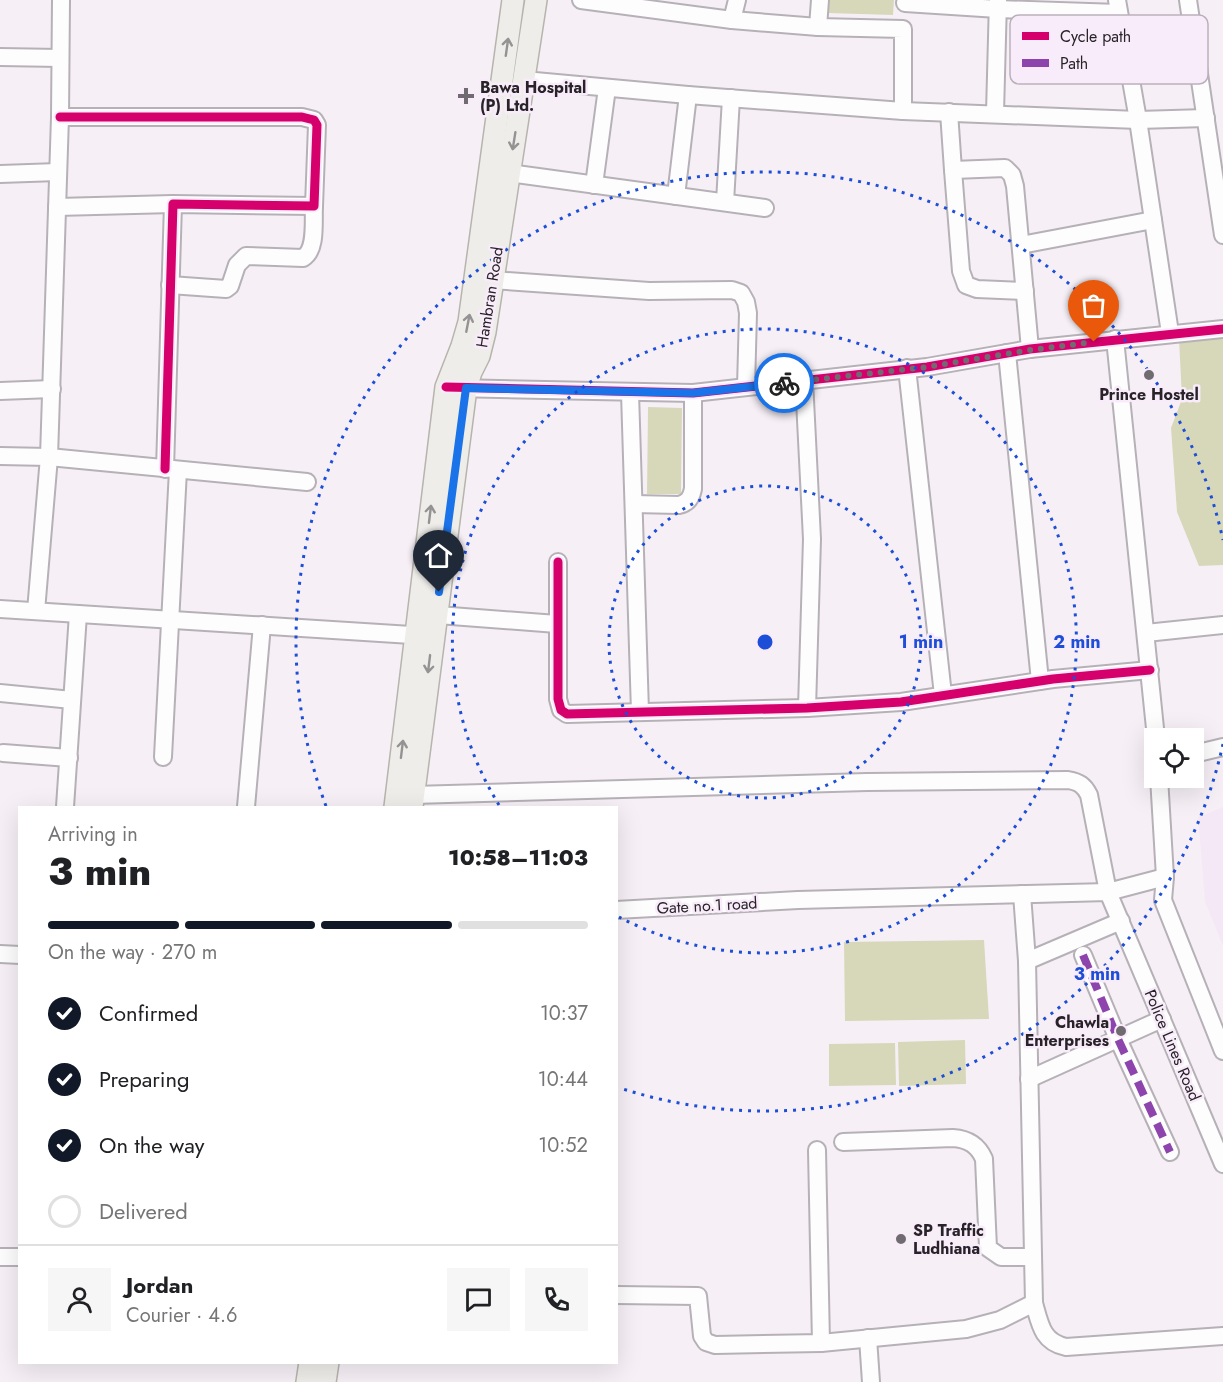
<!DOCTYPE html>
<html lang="en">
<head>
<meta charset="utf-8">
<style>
	body { margin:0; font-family:Jost,sans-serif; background:#f6f6f6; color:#202124; height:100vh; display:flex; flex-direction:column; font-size:22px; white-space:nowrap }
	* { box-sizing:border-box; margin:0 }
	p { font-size:20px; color:#757577 }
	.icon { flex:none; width:33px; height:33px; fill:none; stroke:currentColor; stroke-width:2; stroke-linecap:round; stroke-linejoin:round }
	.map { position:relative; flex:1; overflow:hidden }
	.details { position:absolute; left:18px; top:806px; width:600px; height:558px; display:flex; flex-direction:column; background:#fff; border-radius:0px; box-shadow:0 6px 24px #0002 }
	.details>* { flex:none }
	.fabs { position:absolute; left:1144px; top:728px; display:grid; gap:12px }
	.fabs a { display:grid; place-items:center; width:60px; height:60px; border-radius:0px; background:#fff; box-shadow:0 6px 24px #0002; font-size:30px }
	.pin { position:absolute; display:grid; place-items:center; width:51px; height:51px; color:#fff; margin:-62px -26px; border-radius:50% 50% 50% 0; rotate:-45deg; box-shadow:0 0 6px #0007 }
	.pin .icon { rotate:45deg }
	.courier { position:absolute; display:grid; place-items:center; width:60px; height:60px; margin:-30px; border:4px solid #1a73e8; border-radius:50%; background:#fff; color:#222; box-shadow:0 2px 8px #0007 }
	.head em { font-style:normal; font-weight:800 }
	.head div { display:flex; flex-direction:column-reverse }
	.head { display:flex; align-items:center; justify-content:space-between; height:102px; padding:0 30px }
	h1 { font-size:39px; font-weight:800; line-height:45px }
	.bar { display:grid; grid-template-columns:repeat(4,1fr); gap:9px 6px; align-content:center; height:72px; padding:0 30px }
	.bar i { height:8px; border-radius:4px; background:#e0e0e0 }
	.bar .active { background:#111827 }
	.bar p { grid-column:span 4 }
	.line { display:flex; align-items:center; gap:15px; padding:0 30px; border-top:2px solid #e0e0e0 }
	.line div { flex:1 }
	.round { display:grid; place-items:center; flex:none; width:63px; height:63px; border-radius:0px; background:#f6f6f6 }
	ol { padding:0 30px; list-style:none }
	li { display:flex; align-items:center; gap:18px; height:66px }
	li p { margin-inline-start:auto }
	li .icon { padding:6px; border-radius:50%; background:#111827; color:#fff; stroke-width:4 }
	li:last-child { color:#757577 }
	li i { width:33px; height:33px; border:3px solid #e0e0e0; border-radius:50% }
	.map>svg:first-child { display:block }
	.built { fill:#f5e8f6 }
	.green { fill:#d7d7ba }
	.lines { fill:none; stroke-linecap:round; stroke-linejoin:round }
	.minor-casing { stroke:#b6b1b7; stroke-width:20 }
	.major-casing { stroke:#b6b4ad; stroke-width:24 }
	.minor { stroke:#fefdfe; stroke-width:16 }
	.major { stroke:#eeede9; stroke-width:21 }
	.quiet { stroke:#8e44ad; stroke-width:8; stroke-dasharray:15 8; stroke-linecap:butt }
	.cycleway-casing { stroke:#f9ecfa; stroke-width:13 }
	.cycleway { stroke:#d6006c; stroke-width:9 }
	.oneway { stroke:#959293 }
	.done { stroke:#706b71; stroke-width:6; stroke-dasharray:0 10.8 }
	.route { stroke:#1a73e8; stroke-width:8 }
	.ring { fill:none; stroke:#1d4ed8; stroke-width:3; stroke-dasharray:3 6 }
	.poi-dot { fill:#706b71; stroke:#f9ecfa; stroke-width:2 }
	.labels { text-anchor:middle; stroke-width:5; stroke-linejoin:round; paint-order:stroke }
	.poi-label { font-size:16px; font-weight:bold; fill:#282329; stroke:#f9ecfa; text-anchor:start }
	.street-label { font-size:16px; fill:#282329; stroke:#f9ecfa }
	.key { fill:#f9ecfa; stroke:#bab0bb; stroke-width:1.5 }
	.key-label { font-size:16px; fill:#282329 }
	.centre { fill:#1d4ed8; stroke:#f9ecfa; stroke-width:3 }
	.ring-label { font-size:18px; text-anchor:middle; font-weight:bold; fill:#1d4ed8; stroke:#f9ecfa; stroke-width:5; stroke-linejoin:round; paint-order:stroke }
</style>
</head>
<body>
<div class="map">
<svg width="1223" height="1382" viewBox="0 0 1223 1382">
	<rect width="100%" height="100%" fill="#f6f0f6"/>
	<path class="built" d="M1223,807V946L1205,902L1198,817Z"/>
	<g class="green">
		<path d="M828,0H894L893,15L827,13Z"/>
		<path d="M1223,336V565L1199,566L1177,512L1171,428L1182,399L1179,339Z"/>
		<path d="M648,407L682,408L681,494H647Z"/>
		<path d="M984,940L989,1019L845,1021L844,942Z"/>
		<path d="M965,1040L966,1084L899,1086L898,1042Z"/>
		<path d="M895,1043L896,1085L829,1086V1044Z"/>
	</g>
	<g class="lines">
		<g class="minor-casing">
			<g id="minor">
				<path d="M581,0L732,20L818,27L903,29V111"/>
				<path d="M1117,0L1138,120L1170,333"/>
				<path d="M1188,0L1223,235"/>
				<path d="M905,3L998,9L1119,13"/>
				<path d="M732,20L737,0"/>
				<path d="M818,27L820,0"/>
				<path d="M0,57L60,58"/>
				<path d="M524,80L688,95L903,111L1138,120L1206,118"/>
				<path d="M949,112L953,170L1005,168L1012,175L1015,186L1030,349"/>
				<path d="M995,113L998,0"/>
				<path d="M60,117H302L314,120L317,125L314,206L173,204L165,469"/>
				<path d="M953,170L961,271L966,285L977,289L1025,291"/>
				<path d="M509,173L765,208"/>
				<path d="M0,174L58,172"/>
				<path d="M594,185L607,88"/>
				<path d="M676,196L688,95"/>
				<path d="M725,202L731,98"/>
				<path d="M57,207L173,204"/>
				<path d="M1021,245L1153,220"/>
				<path d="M492,280L649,291L732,290L741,293L746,302L748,313L746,387"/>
				<path d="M170,285L226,289L230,286L237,265L246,256L303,258C317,250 313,221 314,206"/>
				<path d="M1115,339L1156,738"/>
				<path d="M1007,353L1040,681"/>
				<path d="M907,368L943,695"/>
				<path d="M804,380L812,539L807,708"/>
				<path d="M454,388L693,393L927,367L1030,349L1223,329"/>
				<path d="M0,391L52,389"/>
				<path d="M630,393L640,712"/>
				<path d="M0,456L49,457L307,482"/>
				<path d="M634,504L679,505C688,503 691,498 693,489V393"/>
				<path d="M558,562V699L561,710L567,714L807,708L901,702L1053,679L1150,670"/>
				<path d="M0,609L427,636"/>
				<path d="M36,611L49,457L60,117L61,0"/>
				<path d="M425,614L557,624"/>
				<path d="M1146,633L1223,625"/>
				<path d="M0,693L72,700"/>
				<path d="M3,753L69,758"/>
				<path d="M1194,754L1223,747"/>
				<path d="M163,757L178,470"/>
				<path d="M1159,777L1165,877L1163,900L1223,1051"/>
				<path d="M413,795L867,782L1068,780C1079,782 1084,785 1089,795L1108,892L1165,877"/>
				<path d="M65,807L78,614"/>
				<path d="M246,807L262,625"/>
				<path d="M1022,894L1027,961L1034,1303C1040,1324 1042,1342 1066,1347L1223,1336"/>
				<path d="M616,910L798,900L1108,892L1223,1164"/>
				<path d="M0,954L20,955"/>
				<path d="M1083,955L1118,1039L1170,1152"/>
				<path d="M1027,961L1121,921"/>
				<path d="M1029,1079L1162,1019"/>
				<path d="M843,1142L953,1138C968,1139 978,1145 984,1159L988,1248L1001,1257H1033"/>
				<path d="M817,1150L821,1343"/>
				<path d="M0,1257H20"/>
				<path d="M616,1295L698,1296L702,1336L706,1342L715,1345L821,1343L966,1329L1000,1320L1034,1303"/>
				<path d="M868,1338L871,1382"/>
			</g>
		</g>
		<g class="major-casing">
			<g id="major">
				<path d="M395,807L446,387L462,346L469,322L513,0"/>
				<path d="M412,807L466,388L471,372L479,356L485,332L536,0"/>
				<path d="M307,1382L310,1362"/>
				<path d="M325,1382L328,1362"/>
			</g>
		</g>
		<use href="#minor" class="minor"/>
		<use href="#major" class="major"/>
		<path class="quiet" d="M1083,955L1118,1039L1170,1152"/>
		<g class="cycleway-casing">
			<g id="cycleway">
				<path d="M60,117H302L314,120L317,125L314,206L173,204L165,469"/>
				<path d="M446,387L693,393L927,367L1030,349L1223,329"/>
				<path d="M558,562V699L561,710L567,714L807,708L901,702L1053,679L1150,670"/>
			</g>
		</g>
		<use href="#cycleway" class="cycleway"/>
	</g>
	<defs><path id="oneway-shaft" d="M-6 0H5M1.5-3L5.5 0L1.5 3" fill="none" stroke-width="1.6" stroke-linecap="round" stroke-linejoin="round" transform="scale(1.5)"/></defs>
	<g class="oneway">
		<use href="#oneway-shaft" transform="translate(507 47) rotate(-82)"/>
		<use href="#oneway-shaft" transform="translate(514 141) rotate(99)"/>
		<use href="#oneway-shaft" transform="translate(468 323) rotate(-79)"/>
		<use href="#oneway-shaft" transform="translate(430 514) rotate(-83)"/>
		<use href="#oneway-shaft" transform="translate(429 664) rotate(97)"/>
		<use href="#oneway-shaft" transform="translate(402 749) rotate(-83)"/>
	</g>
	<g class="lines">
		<path class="done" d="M784,383L927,367L1030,350L1094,342"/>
		<path class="route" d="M439,592L466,388L693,393L784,383"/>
	</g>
	<g class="ring">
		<circle cx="765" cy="642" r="156"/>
		<path d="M499 805A312 312 0 1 1 619 917"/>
		<path d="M1223 744A469 469 0 0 1 620 1088M326 806A469 469 0 1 1 1223 540"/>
	</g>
	<g class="poi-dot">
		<path d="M463 87h6v6h6v6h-6v6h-6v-6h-6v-6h6z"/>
		<circle cx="1149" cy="375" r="6"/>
		<circle cx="1121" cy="1031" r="6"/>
		<circle cx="901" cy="1239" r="6"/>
	</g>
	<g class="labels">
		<g class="poi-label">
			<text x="480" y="93">Bawa Hospital<tspan x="480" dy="18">(P) Ltd.</tspan></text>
			<text x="1149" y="400" text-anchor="middle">Prince Hostel</text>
			<text x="1109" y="1028" text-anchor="end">Chawla<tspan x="1109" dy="18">Enterprises</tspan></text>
			<text x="913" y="1236">SP Traffic<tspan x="913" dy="18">Ludhiana</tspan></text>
		</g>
		<g class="street-label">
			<text transform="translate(489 297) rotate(-81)" y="6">Hambran Road</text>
			<text transform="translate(707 905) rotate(-3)" y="6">Gate no.1 road</text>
			<text transform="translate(1173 1045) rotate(67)" y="6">Police Lines Road</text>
		</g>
	</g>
	<rect x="1010" y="15" width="198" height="69" rx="9" class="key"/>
	<rect x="1022" y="32" width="27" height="8" fill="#d6006c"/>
	<rect x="1022" y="59" width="27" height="8" fill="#8e44ad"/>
	<g class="key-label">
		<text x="1060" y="42">Cycle path</text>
		<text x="1060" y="69">Path</text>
	</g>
	<circle cx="765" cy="642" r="9" class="centre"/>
	<g class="ring-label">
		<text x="921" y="648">1 min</text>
		<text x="1077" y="648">2 min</text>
		<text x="1097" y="980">3 min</text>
	</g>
</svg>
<div class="fabs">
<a><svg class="icon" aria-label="locate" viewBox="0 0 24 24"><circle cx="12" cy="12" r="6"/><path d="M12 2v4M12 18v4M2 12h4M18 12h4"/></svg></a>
</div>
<div class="pin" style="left:1094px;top:342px;background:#ea580c"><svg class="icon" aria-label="bag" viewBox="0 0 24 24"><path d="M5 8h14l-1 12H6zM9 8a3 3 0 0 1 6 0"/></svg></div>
<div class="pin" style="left:439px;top:592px;background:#1f2937"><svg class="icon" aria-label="home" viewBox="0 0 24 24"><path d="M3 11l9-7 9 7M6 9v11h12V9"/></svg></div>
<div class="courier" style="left:784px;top:383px"><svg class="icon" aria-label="bike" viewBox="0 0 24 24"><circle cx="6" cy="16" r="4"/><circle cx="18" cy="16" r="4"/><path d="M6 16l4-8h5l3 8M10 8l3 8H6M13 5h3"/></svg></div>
<section class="details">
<div class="head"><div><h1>3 min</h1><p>Arriving in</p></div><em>10:58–11:03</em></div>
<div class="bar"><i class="active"></i><i class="active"></i><i class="active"></i><i></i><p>On the way · 270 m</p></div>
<ol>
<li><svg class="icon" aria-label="check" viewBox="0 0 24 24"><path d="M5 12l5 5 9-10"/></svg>Confirmed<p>10:37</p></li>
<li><svg class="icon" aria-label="check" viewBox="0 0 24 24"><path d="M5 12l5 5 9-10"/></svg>Preparing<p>10:44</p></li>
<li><svg class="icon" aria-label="check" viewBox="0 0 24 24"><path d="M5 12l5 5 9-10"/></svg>On the way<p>10:52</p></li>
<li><i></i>Delivered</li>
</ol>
<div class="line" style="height:108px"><a class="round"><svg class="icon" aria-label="person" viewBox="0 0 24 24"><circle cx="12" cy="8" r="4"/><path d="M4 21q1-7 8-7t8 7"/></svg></a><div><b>Jordan</b><p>Courier · 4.6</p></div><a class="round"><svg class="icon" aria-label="chat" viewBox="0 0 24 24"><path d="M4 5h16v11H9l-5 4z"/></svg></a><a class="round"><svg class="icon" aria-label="phone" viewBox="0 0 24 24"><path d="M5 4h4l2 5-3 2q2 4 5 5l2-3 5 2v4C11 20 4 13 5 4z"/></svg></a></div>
</section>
</div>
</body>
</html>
